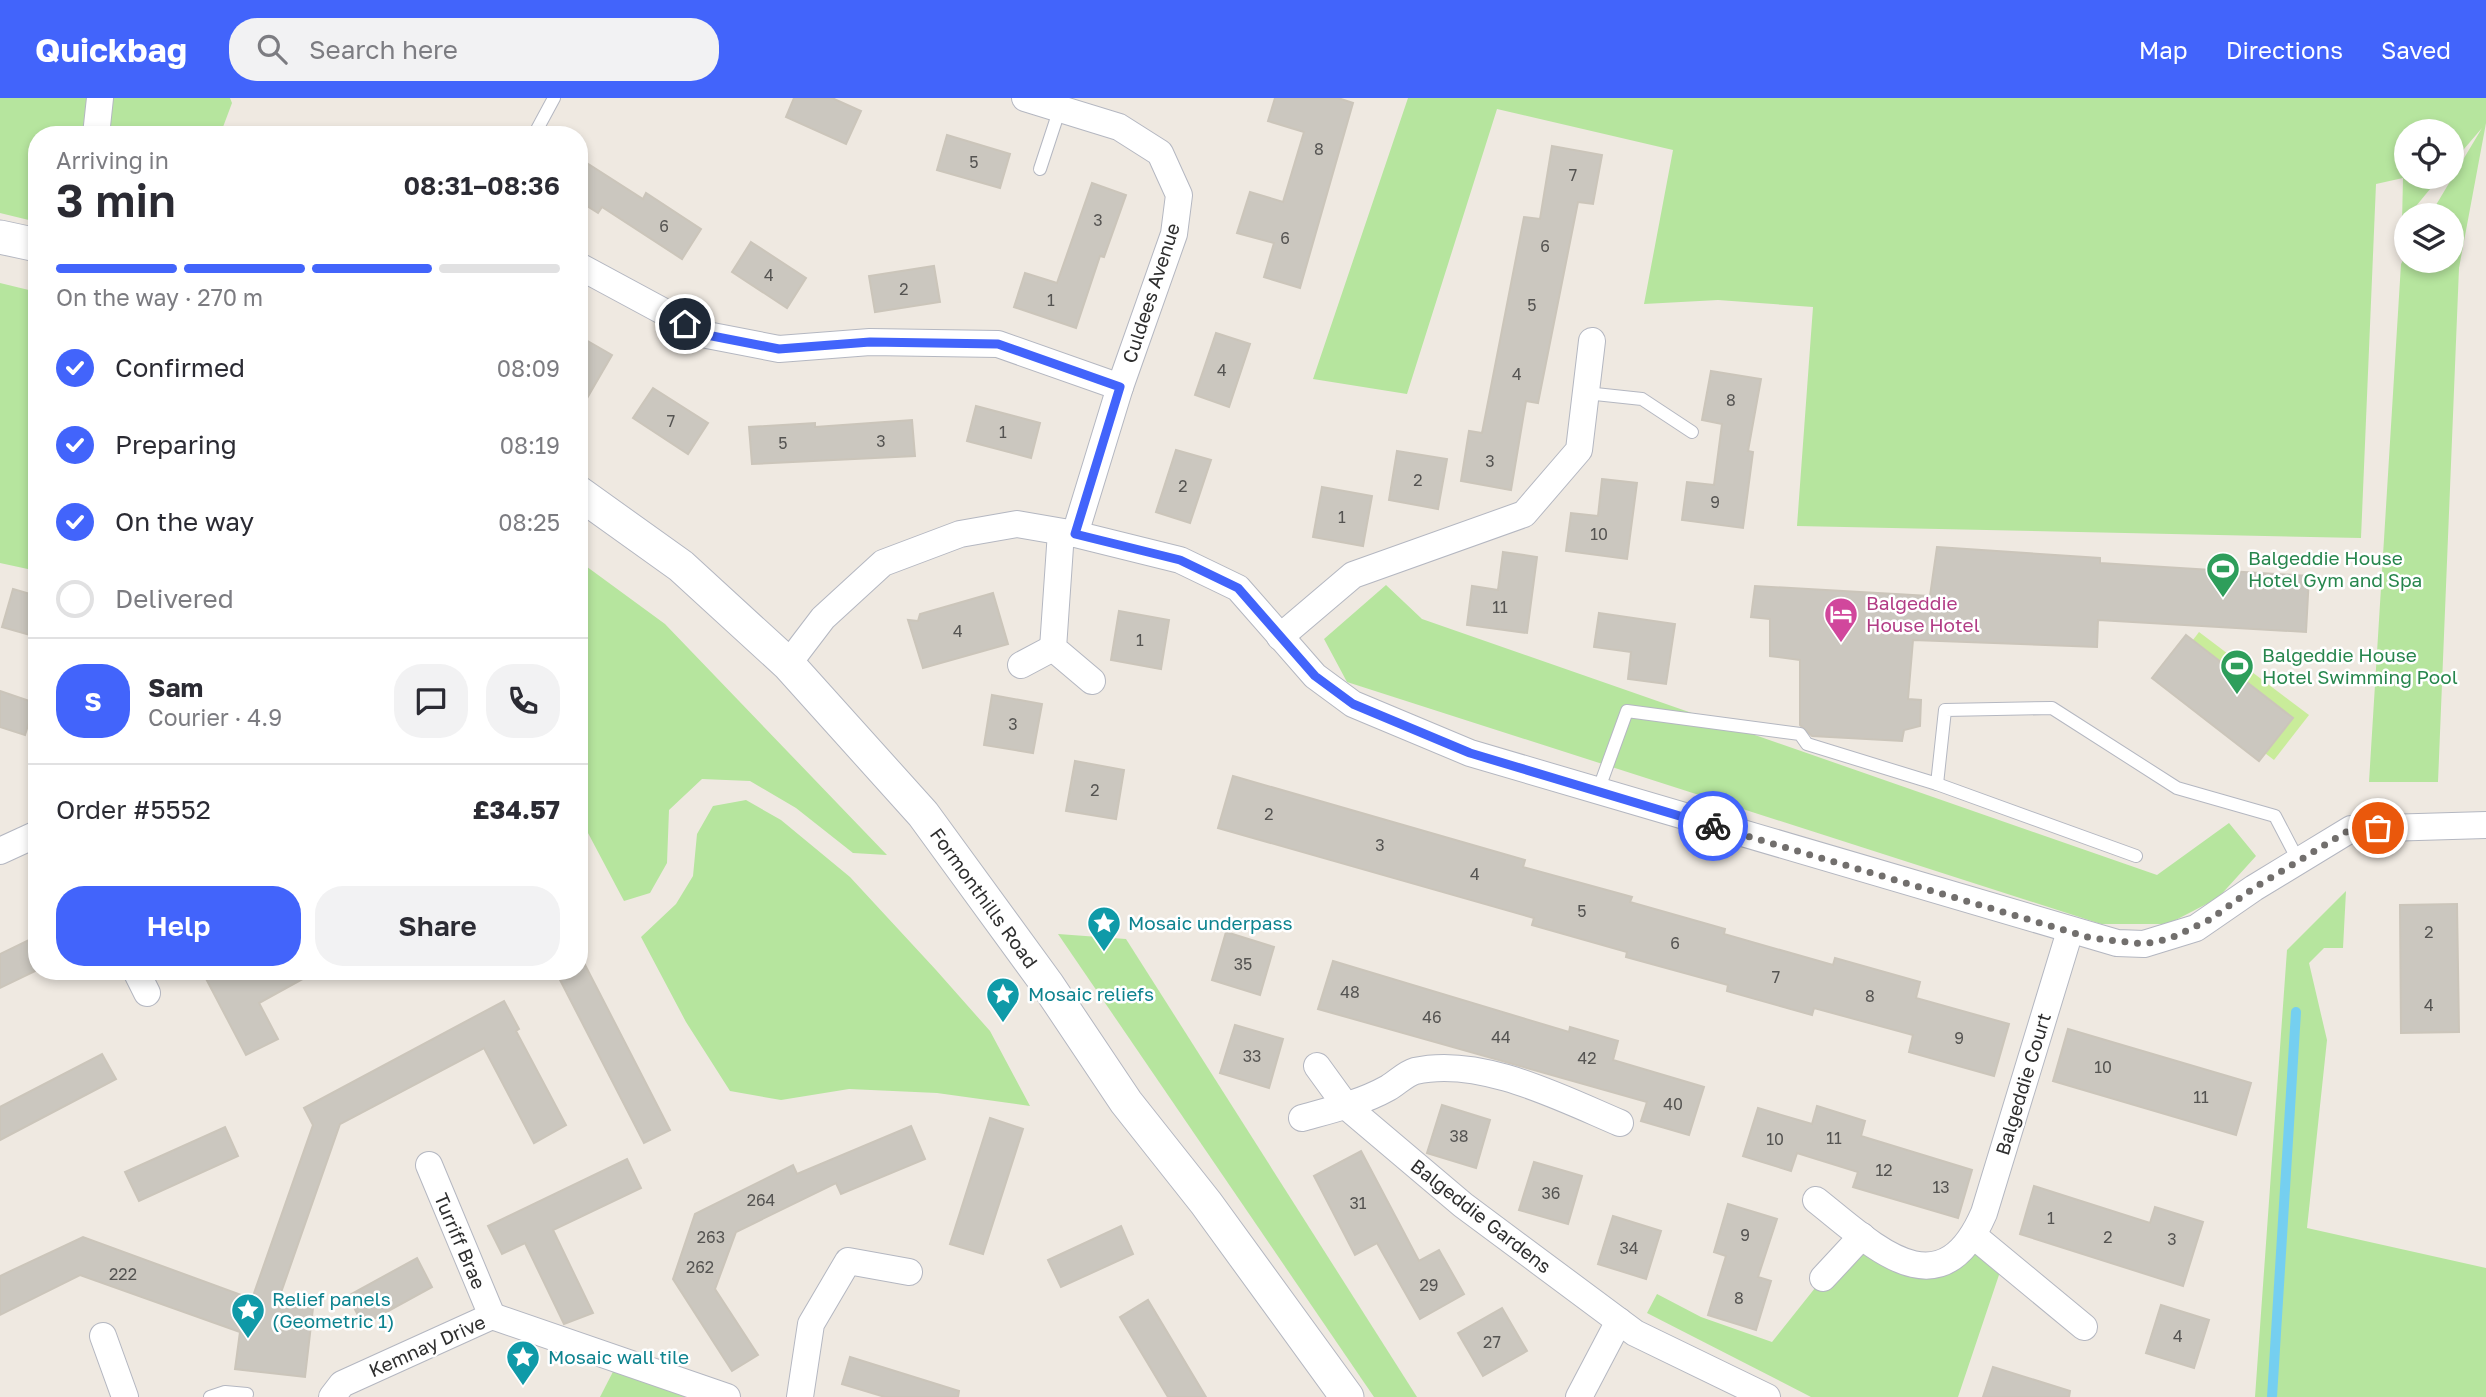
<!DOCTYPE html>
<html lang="en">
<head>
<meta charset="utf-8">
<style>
	body { margin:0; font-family:"Golos Text",sans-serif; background:#f2f2f3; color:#2b2b33; height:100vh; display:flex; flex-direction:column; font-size:26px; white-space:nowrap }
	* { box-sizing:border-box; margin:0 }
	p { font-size:23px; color:#7c7c81 }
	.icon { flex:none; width:38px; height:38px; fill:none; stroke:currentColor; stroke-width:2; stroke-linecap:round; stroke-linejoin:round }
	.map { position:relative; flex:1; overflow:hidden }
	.sheet { position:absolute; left:28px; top:28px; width:560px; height:854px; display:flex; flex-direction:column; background:#fff; border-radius:28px; box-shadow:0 4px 10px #0003 }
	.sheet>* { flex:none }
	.controls { position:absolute; left:2394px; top:21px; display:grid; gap:14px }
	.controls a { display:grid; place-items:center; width:70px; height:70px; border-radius:50%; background:#fff; box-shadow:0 4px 10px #0003; font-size:35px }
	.pin { position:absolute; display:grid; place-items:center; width:60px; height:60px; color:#fff; margin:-30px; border:4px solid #fff; border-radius:50%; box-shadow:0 2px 7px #0007 }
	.courier { position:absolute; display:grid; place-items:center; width:70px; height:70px; margin:-35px; border:5px solid #4264fb; border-radius:50%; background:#fff; color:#222; box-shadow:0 2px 9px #0007 }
	.head em { font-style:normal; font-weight:600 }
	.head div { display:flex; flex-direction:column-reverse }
	.head { display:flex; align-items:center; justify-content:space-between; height:119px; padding:0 28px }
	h1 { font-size:46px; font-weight:600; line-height:52px }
	.bar { display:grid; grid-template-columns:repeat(4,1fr); gap:10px 7px; align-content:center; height:84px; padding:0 28px }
	.bar i { height:9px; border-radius:5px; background:#e1e1e2 }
	.bar .active { background:#4264fb }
	.bar p { grid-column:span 4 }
	.line { display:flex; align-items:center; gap:18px; padding:0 28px; border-top:2px solid #e1e1e2 }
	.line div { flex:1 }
	.round { display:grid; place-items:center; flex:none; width:74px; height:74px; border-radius:28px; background:#f2f2f3 }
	ol { padding:0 28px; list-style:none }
	li { display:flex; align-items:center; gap:21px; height:77px }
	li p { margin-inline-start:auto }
	li .icon { padding:7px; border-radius:50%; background:#4264fb; color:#fff; stroke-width:4 }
	li:last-child { color:#7c7c81 }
	li i { width:38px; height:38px; border:4px solid #e1e1e2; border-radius:50% }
	.button { display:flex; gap:14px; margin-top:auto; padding:14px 28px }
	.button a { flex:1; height:80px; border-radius:28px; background:#4264fb; color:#fff; font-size:28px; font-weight:600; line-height:80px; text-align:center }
	.button a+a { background:#f2f2f3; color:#2b2b33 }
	header { display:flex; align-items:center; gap:42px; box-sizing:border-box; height:98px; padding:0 35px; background:#4264fb; color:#fff }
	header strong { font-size:33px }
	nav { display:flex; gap:38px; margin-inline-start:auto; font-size:24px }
	.search { width:490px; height:63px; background:#f2f2f3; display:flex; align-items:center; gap:18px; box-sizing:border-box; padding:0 24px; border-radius:28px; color:#7c7c81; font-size:26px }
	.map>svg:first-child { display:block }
	.green { fill:#b6e59e }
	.pitch { fill:#c9ec9a }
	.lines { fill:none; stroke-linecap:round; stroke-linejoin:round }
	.stream { stroke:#75cff0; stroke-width:10 }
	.building { fill:#cbc7bf; stroke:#cbc5ba; stroke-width:2 }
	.service-casing { stroke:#b4b7c1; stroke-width:14 }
	.minor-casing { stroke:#b4b7c1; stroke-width:28 }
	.tertiary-casing { stroke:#b4b7c1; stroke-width:35 }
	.service { stroke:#fff; stroke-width:12 }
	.minor { stroke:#fff; stroke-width:26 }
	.tertiary { stroke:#fff; stroke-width:33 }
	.done { stroke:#726f6d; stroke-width:7; stroke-dasharray:0 12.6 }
	.route { stroke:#4264fb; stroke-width:9 }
	.labels { text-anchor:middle; stroke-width:5; stroke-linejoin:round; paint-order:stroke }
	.number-label { font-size:16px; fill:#555452 }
	.street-label { font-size:19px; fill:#2e2e2e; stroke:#fff }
	.leisure-label { font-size:19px; fill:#27864d; stroke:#fff; text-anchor:start }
	.hotel-label { font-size:19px; fill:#b23c85; stroke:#fff; text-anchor:start }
	.culture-label { font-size:19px; fill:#0d838f; stroke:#fff; text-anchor:start }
</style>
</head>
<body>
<header>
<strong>Quickbag</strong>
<div class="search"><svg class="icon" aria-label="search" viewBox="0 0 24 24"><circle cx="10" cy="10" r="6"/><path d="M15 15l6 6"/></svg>Search here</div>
<nav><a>Map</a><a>Directions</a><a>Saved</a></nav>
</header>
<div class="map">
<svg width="2486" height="1299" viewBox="0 0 2486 1299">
	<rect width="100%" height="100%" fill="#efe9e1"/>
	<g class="green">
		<path d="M0,0H230L232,5L220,37H37V124L0,115Z"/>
		<path d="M1408,0H2486V25L2459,170L2438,684H2369L2401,166L2406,157V163H2452V117H2430L2482,30L2452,65V33H2406V79H2440L2402,125L2403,80L2376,86L2361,440L1797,428L1813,209L1718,202L1644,206L1673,52L1497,11L1407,296L1313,281Z"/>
		<path d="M0,185L37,194V473L0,465Z"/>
		<path d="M579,463L665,526L887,757L853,755L796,710L750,683L702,681L669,712L667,765L650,795L624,803L579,718Z"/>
		<path d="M1386,487L1422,521L2157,777L2229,725L2256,758L2218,800L2168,826H2101L1347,584L1324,541Z"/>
		<path d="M746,702L781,722L850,779L936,872L990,933L1030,1008L937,995L849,991L781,1002L730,993L686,924L641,839L676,806L693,778L697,736L713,708Z"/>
		<path d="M2346,793L2343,850H2324L2309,865L2327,942L2307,1130L2486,1170V1299H2255L2287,852Z"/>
		<path d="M1058,836L1126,841L1417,1299H1374Z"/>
		<path d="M1862,1138L1911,1167L1974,1138L2004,1162L1958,1299H1811L1647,1215L1657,1196L1701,1219L1772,1244L1823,1180Z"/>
		<path d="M619,1262L727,1299H600Z"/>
	</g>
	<path class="pitch" d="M2199,534L2309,617L2274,662L2165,579Z"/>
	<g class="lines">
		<path class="stream" d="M2272,1299L2296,914"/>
	</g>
	<g class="building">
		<path d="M794,0H832L861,13L846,46L786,19Z"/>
		<path d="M1275,0H1338L1353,5L1300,190L1264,179L1274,145L1237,135L1250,94L1283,104L1304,34L1268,23Z"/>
		<path d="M947,37L1010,56L1000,90L937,72Z"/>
		<path d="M1552,48L1602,57L1593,106L1578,104L1538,305L1526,303L1511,392L1461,383L1469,333L1482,335L1524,119L1540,121Z"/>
		<path d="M579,60L643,101L646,95L701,131L682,161L602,109L598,115L579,103Z"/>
		<path d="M1092,85L1126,97L1104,159L1100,158L1076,230L1014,209L1025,175L1057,185Z"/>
		<path d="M751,144L806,180L787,210L732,174Z"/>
		<path d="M934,168L940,204L875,214L869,178Z"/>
		<path d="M1216,235L1250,246L1229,309L1195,297Z"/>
		<path d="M579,238L612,257L579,314Z"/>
		<path d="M1711,273L1761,281L1748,353L1753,354L1743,430L1682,422L1687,384L1714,387L1722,326L1702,322Z"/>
		<path d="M653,290L708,325L688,356L633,320Z"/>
		<path d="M976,308L1040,325L1031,360L967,343Z"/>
		<path d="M912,322L915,358L752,366L749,329L815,325V329Z"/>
		<path d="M1176,352L1211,362L1190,425L1156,414Z"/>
		<path d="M1397,353L1447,361L1438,411L1389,402Z"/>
		<path d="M1602,381L1637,385L1627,461L1566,453L1571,415L1598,418Z"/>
		<path d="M1322,389L1372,398L1363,448L1313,439Z"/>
		<path d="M1937,449L2100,460V465L2309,478L2306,534L2098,522L2097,549L1913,542L1908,601L1921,602L1920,628L1904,632L1902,643L1812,638L1800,627V562L1770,558V521L1751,519L1755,488L1930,498Z"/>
		<path d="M1503,454L1537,459L1527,535L1467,527L1472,488L1498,492Z"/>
		<path d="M13,491L37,498V539L2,529Z"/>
		<path d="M993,495L1008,546L923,570L908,522L918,523L920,516Z"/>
		<path d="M1119,513L1169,522L1161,571L1111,562Z"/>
		<path d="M1599,515L1675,526L1666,586L1628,581L1631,554L1594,549Z"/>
		<path d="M2186,537L2293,620L2259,663L2152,580Z"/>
		<path d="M0,593L35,605L25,637L0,629Z"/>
		<path d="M992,597L1042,606L1033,655L984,647Z"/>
		<path d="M1075,663L1124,672L1116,721L1066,713Z"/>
		<path d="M1233,678L1525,762L1523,769L1632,799L1630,804L1725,831L1724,836L1833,867L1835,860L1920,884L1916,900L2009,926L1994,978L1909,954L1913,937L1814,910L1812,917L1727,893L1728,887L1626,859L1627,854L1532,827L1534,820L1218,730Z"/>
		<path d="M2457,806L2459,934L2401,935L2400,807Z"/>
		<path d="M1226,834L1274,849L1260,897L1212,882Z"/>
		<path d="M37,838V872L0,890V856Z"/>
		<path d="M583,863L670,1032L644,1045L557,876L579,873V864Z"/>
		<path d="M1333,863L1569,934L1570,929L1618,943L1613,962L1704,989L1689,1037L1641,1023L1647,1004L1318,911Z"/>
		<path d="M202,873H317L259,905L278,941L246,957Z"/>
		<path d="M504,903L519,931L516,933L566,1027L534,1045L484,950L340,1026L277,1206L313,1210L305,1279L235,1271L240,1234L80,1177L0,1217V1178L83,1139L252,1201L313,1027L304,1010Z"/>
		<path d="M1235,927L1283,941L1269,990L1220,975Z"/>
		<path d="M2068,931L2251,985L2236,1037L2053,983Z"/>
		<path d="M102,956L116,981L0,1042V1009Z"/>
		<path d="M1442,1007L1490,1022L1476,1070L1427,1055Z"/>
		<path d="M1817,1008L1865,1023L1861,1038L1972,1072L1958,1120L1853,1089L1858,1074L1797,1055L1791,1073L1743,1058L1758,1010L1812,1026Z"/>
		<path d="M990,1020L1023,1031L983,1156L950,1146Z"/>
		<path d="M911,1028L925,1061L841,1096L836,1085L736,1134L715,1191L758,1257L732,1273L673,1181L695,1116L793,1067L797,1076Z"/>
		<path d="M225,1029L238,1058L139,1103L125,1074Z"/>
		<path d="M1361,1053L1419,1163L1439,1152L1464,1196L1420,1221L1377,1145L1355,1157L1314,1078Z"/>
		<path d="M627,1061L641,1090L553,1132L593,1215L564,1226L525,1145L502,1156L488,1128Z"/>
		<path d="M1534,1064L1582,1078L1568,1126L1519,1112Z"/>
		<path d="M2034,1088L2150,1125L2155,1109L2203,1124L2183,1188L2020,1136Z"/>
		<path d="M1728,1106L1777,1121L1758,1179L1771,1183L1756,1232L1708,1217L1726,1158L1714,1154Z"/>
		<path d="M1613,1118L1661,1133L1646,1181L1598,1166Z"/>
		<path d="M1121,1128L1133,1156L1061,1189L1048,1162Z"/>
		<path d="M417,1160L432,1189L363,1227L348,1198Z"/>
		<path d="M1148,1202L1206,1299H1168L1120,1219Z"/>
		<path d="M2161,1207L2209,1222L2194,1270L2146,1255Z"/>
		<path d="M1502,1210L1527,1253L1483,1278L1458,1235Z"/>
		<path d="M850,1259L959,1293L958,1299H885L842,1286Z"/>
		<path d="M1993,1269L2070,1293L2069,1299H1983Z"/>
	</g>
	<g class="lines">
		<g class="service-casing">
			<g id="service">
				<path d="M534,37L554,0"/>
				<path d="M1040,71L1060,10"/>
				<path d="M1586,295L1642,301L1692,334"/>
				<path d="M1937,686L2136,758"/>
				<path d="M1598,693L1627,613L1800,636L1807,646L1937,686L1945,612L2052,610L2177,690L2275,718L2298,762"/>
				<path d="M210,1299L225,1294L247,1296L246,1299"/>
			</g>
		</g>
		<g class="minor-casing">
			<g id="minor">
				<path d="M1025,0L1119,29L1160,55L1179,97L1174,136L1120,289L1075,436"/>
				<path d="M96,37L100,0"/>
				<path d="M579,168L707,237L779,251L870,244L998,246L1120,289"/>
				<path d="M1061,434L1053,550L1092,583"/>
				<path d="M1280,539L1353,477L1524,416L1579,352L1592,243"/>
				<path d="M788,566L823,520L883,465L960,436L1017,426L1075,436L1180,462L1238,490L1315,578L1353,606L1470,655L2117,845L2144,846L2196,830L2254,790L2351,731L2486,727"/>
				<path d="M1021,567L1053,550"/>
				<path d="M0,753L37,736"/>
				<path d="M136,873L147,895"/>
				<path d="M1317,968L1346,1008L1463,1107L1635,1235L1767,1299"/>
				<path d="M1302,1020C1331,1012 1361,1005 1388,990C1397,985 1405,976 1415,973C1480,958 1561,1000 1620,1025"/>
				<path d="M429,1067L492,1218"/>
				<path d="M1816,1102C1873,1147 1940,1217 1984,1115L2070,833"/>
				<path d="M1974,1138L2084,1229"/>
				<path d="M1823,1180L1862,1138"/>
				<path d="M103,1238L125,1299"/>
				<path d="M332,1299L342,1286L492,1218L727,1299"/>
				<path d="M800,1299L811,1226L848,1163L909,1174"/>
				<path d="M1579,1299L1619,1223"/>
			</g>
		</g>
		<g class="tertiary-casing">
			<g id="tertiary">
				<path d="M0,139L37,147"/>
				<path d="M579,395L681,468L788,566L923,716L1047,886L1126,1004L1206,1105L1347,1299"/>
			</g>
		</g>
		<use href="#service" class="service"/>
		<use href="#minor" class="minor"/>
		<use href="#tertiary" class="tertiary"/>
	</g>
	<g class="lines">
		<path class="done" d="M1713,728L2091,840L2144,846L2169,841L2209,822L2254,790L2351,731L2378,730"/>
		<path class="route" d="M685,226L707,237L779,251L870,244L998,246L1120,289L1075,436L1180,462L1238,490L1315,578L1353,606L1470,655L1713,728"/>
	</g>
	<defs>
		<g id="stadium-pin" transform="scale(1.75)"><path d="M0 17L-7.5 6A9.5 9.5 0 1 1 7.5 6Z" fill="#2e9e5b" stroke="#fff"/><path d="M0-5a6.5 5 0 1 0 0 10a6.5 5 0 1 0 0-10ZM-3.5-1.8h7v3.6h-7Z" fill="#fff"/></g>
		<g id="hotel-pin" transform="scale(1.75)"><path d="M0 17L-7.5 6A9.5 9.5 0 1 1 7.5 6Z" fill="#d1479c" stroke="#fff"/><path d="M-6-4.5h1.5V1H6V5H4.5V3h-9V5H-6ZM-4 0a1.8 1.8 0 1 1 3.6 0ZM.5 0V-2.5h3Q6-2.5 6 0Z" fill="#fff"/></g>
		<g id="sight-pin" transform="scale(1.75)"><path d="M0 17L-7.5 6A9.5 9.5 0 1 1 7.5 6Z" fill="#0f9aa8" stroke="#fff"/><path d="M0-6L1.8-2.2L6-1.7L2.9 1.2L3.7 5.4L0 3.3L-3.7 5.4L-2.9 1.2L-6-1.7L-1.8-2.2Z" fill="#fff"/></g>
	</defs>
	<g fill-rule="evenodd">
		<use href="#stadium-pin" x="2223" y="471"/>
		<use href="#hotel-pin" x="1841" y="516"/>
		<use href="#stadium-pin" x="2237" y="568"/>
		<use href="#sight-pin" x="1104" y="825"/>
		<use href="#sight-pin" x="1003" y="896"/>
		<use href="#sight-pin" x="248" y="1212"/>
		<use href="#sight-pin" x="523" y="1259"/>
	</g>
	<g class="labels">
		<g class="number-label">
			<text x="1319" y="57">8</text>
			<text x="974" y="70">5</text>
			<text x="1573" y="83">7</text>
			<text x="1098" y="128">3</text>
			<text x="664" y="134">6</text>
			<text x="1285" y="146">6</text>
			<text x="1545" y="154">6</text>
			<text x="769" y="183">4</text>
			<text x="904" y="197">2</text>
			<text x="1051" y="208">1</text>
			<text x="1532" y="213">5</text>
			<text x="1222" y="278">4</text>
			<text x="1517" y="282">4</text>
			<text x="1731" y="308">8</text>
			<text x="671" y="329">7</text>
			<text x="1003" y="340">1</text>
			<text x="881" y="349">3</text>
			<text x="783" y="351">5</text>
			<text x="1490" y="369">3</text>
			<text x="1418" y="388">2</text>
			<text x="1183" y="394">2</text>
			<text x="1715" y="410">9</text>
			<text x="1342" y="425">1</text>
			<text x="1599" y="442">10</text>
			<text x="1500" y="515">11</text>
			<text x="958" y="539">4</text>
			<text x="1140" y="548">1</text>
			<text x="1013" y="632">3</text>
			<text x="1095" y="698">2</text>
			<text x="1269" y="722">2</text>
			<text x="1380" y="753">3</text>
			<text x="1475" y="782">4</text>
			<text x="1582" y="819">5</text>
			<text x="2429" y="840">2</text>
			<text x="1675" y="851">6</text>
			<text x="1243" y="872">35</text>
			<text x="1776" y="885">7</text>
			<text x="1350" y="900">48</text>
			<text x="1870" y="904">8</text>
			<text x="2429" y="913">4</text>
			<text x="1432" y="925">46</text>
			<text x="1501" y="945">44</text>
			<text x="1959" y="946">9</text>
			<text x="1252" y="964">33</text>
			<text x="1587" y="966">42</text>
			<text x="2103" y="975">10</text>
			<text x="2201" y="1005">11</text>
			<text x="1673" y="1012">40</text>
			<text x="1459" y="1044">38</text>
			<text x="1834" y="1046">11</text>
			<text x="1775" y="1047">10</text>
			<text x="1884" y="1078">12</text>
			<text x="1941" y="1095">13</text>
			<text x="1551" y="1101">36</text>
			<text x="761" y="1108">264</text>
			<text x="1358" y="1111">31</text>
			<text x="2051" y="1126">1</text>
			<text x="1745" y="1143">9</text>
			<text x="711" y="1145">263</text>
			<text x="2108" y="1145">2</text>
			<text x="2172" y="1147">3</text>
			<text x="1629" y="1156">34</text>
			<text x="700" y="1175">262</text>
			<text x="123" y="1182">222</text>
			<text x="1429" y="1193">29</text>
			<text x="1739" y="1206">8</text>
			<text x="2178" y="1244">4</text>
			<text x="1492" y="1250">27</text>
		</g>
		<g class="street-label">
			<text transform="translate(1151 195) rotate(-72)" y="7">Culdees Avenue</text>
			<text transform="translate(984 800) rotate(54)" y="7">Formonthills Road</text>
			<text transform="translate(2023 986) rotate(-73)" y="7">Balgeddie Court</text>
			<text transform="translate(1481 1118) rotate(38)" y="7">Balgeddie Gardens</text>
			<text transform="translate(460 1143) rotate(67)" y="7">Turriff Brae</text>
			<text transform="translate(427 1248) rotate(-24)" y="7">Kemnay Drive</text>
		</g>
		<g class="leisure-label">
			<text x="2248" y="467">Balgeddie House<tspan x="2248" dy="22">Hotel Gym and Spa</tspan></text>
			<text x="2262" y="564">Balgeddie House<tspan x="2262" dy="22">Hotel Swimming Pool</tspan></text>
		</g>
		<g class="hotel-label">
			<text x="1866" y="512">Balgeddie<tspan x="1866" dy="22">House Hotel</tspan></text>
		</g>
		<g class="culture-label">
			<text x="1128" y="832">Mosaic underpass</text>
			<text x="1028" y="903">Mosaic reliefs</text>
			<text x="272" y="1208">Relief panels<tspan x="272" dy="22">(Geometric 1)</tspan></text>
			<text x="548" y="1266">Mosaic wall tile</text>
		</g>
	</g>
</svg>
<div class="controls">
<a><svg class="icon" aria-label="locate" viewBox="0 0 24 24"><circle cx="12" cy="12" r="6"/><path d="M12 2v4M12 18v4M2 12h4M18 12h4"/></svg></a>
<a><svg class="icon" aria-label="layers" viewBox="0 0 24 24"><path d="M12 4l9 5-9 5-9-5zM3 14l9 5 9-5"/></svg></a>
</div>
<div class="pin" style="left:2378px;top:730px;background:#ea580c"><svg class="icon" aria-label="bag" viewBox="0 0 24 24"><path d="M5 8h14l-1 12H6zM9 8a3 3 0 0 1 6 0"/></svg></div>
<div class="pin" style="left:685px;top:226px;background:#1f2937"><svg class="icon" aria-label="home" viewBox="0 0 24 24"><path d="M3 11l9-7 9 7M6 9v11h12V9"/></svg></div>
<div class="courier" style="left:1713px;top:728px"><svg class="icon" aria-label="bike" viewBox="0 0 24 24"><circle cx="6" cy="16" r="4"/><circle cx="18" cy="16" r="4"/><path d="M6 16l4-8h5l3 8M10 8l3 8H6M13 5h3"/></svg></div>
<section class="sheet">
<div class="head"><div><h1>3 min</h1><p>Arriving in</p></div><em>08:31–08:36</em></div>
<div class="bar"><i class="active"></i><i class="active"></i><i class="active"></i><i></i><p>On the way · 270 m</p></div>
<ol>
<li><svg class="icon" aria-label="check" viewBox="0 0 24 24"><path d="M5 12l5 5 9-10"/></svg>Confirmed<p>08:09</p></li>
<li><svg class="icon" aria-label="check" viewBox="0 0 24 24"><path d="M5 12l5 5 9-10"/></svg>Preparing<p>08:19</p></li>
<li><svg class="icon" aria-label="check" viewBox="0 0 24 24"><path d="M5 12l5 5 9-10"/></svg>On the way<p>08:25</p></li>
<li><i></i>Delivered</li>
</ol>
<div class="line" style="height:126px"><b class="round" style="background:#4264fb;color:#fff">S</b><div><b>Sam</b><p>Courier · 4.9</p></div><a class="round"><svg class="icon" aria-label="chat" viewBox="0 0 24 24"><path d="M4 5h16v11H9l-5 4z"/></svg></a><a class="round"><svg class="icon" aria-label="phone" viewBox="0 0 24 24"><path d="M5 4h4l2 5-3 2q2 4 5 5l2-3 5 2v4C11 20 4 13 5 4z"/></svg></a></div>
<div class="line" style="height:91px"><div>Order #5552</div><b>£34.57</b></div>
<div class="button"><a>Help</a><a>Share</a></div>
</section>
</div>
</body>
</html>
